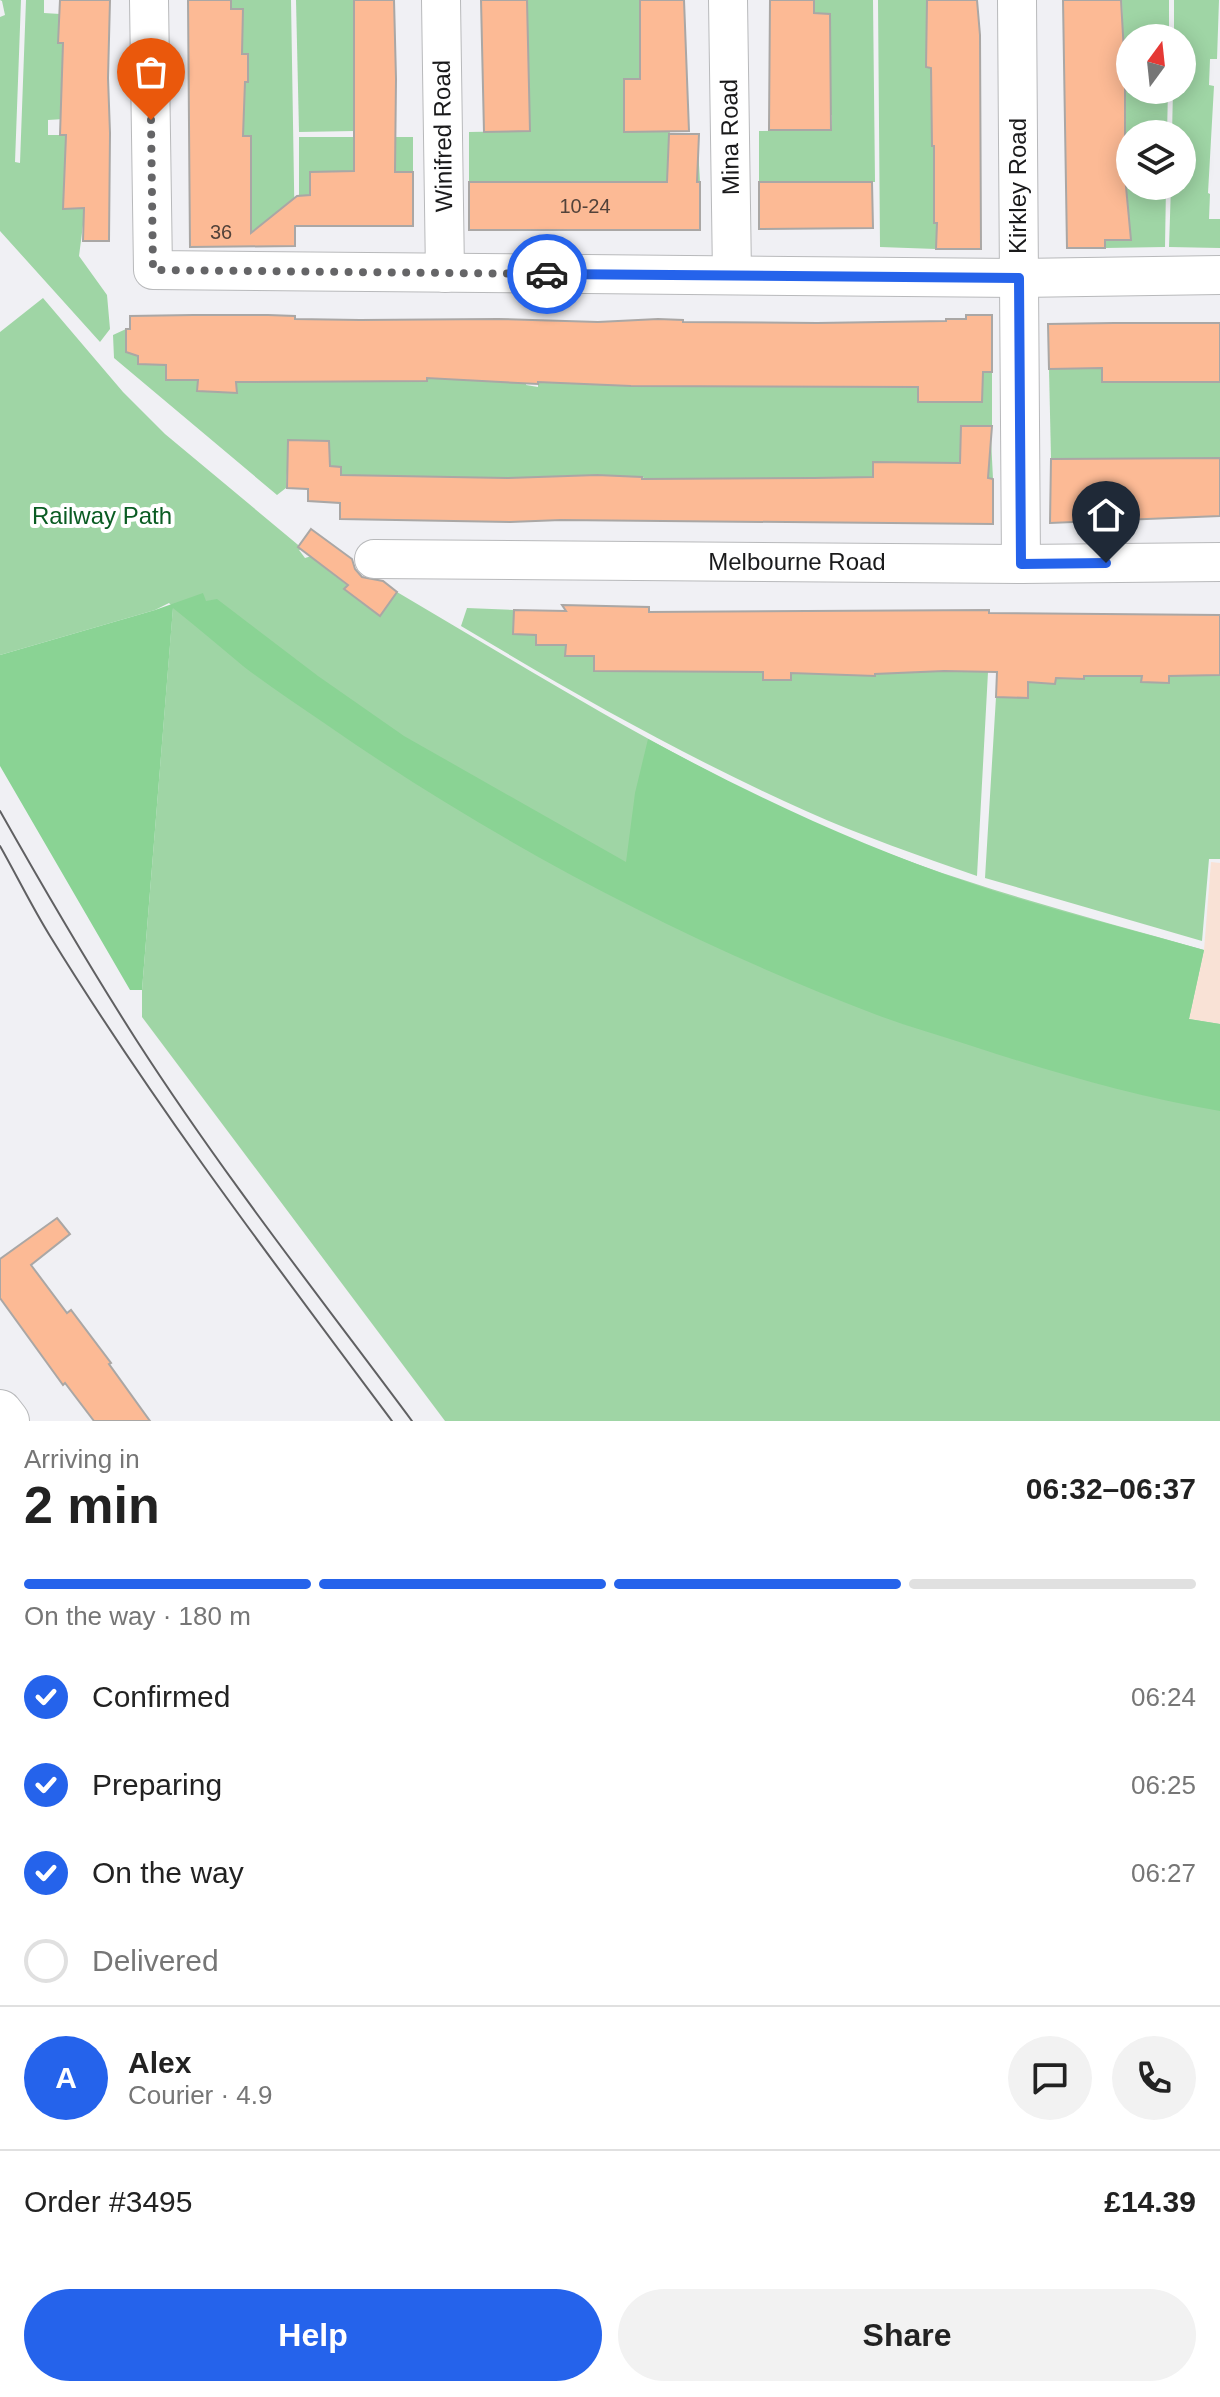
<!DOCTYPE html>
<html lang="en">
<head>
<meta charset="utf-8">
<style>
	body { margin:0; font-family:Arial,sans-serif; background:#f2f2f2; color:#222; height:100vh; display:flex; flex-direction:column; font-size:30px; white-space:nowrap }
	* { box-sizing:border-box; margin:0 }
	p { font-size:26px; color:#767676 }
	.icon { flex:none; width:44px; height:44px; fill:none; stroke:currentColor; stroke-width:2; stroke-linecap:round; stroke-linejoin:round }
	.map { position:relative; height:1421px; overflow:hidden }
	.details { display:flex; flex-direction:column; background:#fff; flex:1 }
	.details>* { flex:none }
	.needle { width:52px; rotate:15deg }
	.buttons { position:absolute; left:1116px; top:24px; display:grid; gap:16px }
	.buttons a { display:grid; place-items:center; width:80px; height:80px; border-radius:50%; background:#fff; box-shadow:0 4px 20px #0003; font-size:40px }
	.pin { position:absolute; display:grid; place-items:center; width:68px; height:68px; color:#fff; margin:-82px -34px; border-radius:50% 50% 50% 0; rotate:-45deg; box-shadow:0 0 8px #0007 }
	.pin .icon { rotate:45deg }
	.courier { position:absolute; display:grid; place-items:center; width:80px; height:80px; margin:-40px; border:6px solid #2563eb; border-radius:50%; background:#fff; color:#222; box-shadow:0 2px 10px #0007 }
	.headline em { font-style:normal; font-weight:700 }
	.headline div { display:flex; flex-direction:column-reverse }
	.headline { display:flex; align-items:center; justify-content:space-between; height:136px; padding:0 24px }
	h1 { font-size:52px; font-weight:700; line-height:60px }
	.bar { display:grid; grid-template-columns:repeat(4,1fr); gap:12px 8px; align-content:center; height:96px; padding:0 24px }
	.bar i { height:10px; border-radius:6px; background:#e0e0e0 }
	.bar .current { background:#2563eb }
	.bar p { grid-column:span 4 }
	.line { display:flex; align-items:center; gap:20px; padding:0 24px; border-top:2px solid #e0e0e0 }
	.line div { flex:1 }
	.round { display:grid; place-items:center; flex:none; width:84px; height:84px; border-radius:42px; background:#f2f2f2 }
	ol { padding:0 24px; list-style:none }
	li { display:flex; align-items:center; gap:24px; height:88px }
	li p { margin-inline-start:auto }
	li .icon { padding:8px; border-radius:50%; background:#2563eb; color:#fff; stroke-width:4 }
	li:last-child { color:#767676 }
	li i { width:44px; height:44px; border:4px solid #e0e0e0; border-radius:50% }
	.primary-button { display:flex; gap:16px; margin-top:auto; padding:16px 24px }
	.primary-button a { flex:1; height:92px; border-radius:48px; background:#2563eb; color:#fff; font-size:32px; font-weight:700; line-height:92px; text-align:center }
	.primary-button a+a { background:#f2f2f2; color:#222 }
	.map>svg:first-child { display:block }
	.commercial { fill:#f9e2d6 }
	.green { fill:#9fd5a5 }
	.forest { fill:#8ad394 }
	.building { fill:#fcba95; stroke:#aaa7a5; stroke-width:2 }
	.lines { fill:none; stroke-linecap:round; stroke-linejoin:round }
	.minor-casing { stroke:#b8b9bb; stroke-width:40 }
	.secondary-casing { stroke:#b8b9bb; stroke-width:46 }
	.minor { stroke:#fff; stroke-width:38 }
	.secondary { stroke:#fff; stroke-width:44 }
	.tram { stroke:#606062; stroke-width:2 }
	.done { stroke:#656567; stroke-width:8; stroke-dasharray:0 14.4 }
	.route { stroke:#2563eb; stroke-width:10 }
	.labels { text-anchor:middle; stroke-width:8; stroke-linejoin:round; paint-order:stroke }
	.number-label { font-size:20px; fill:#52423a }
	.street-label { font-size:24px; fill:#1a1a1b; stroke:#fff }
	.park-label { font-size:24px; fill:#0a5c23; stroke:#fff }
</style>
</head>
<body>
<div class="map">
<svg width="1220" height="1421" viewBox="0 0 1220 1421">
	<rect width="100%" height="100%" fill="#f0f0f4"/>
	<path class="commercial" d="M1211,862L1220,863V1024L1189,1019L1204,950Z"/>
	<g class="green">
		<path d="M0,0H21L15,162L20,163L26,0H44V13L60,14L63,43L64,119L48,120V135H67L63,209L88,208L87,224L83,225L79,256L107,295L110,329L100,342L0,231V17L5,15L2,1Z"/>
		<path d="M231,0H291L295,246H257V235L248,228L251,137H234L245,82L248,81V55H234Z"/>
		<path d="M296,0H354V131L299,132Z"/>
		<path d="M527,0H640L641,79L624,80V132L670,131L669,148H698L700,182H469V132L530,131Z"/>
		<path d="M813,0H873L875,182H759V131L832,130V115H816L831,89L830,14L814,13Z"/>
		<path d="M878,0H927L926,67L931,68L932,146H934V222L937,223L936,249L880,247Z"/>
		<path d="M1122,0H1169V38H1130V90H1168L1167,134H1130V186H1166L1165,247L1105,248V240L1127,239L1106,208L1125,144Z"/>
		<path d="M1174,0H1219L1217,59H1210L1209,85L1214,86L1208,193L1210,194L1209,219H1220V248L1169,247L1171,186H1182V134H1172L1173,90H1182V38H1174Z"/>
		<path d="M299,137H413V172H311L310,195H299Z"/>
		<path d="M43,298L123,392L165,434L303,549L299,550L305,558L338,548L324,567L347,585L345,590L380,615L397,592C535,673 671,759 817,824C941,880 1074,913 1204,950L1189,1019L1220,1024V1421H445L142,1017V990L173,607L169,603L155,610L0,655V332Z"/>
		<path d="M126,329V352L138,356V364L166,365V380L199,355L197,391L237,392L236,357L348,381H426L428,368L470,380L480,381L527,368L526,385L538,387V381L848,387L918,386L919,402H932L982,385L983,372H992V426H962L961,438L991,439L993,479L934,478L932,462H874L873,478L646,479L642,477L586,475L507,478L341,475V467L330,466L329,441L289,440L286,488L277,495L114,358L113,335Z"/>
		<path d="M1102,368L1220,382V458L1051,459L1049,369Z"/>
		<path d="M467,608L514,610L513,630H517V634L536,635V645H566V655L594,656L595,671L763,672V680H790L791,673L874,676L875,672H930L960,656L961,672H988L977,876C920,856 862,836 806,811C687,758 573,693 461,626Z"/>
		<path d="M1085,658L1113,676H1142V682L1169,683V676L1220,675V859H1209L1202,941L985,878L996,697L1027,698L1028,682L1055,684L1056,678L1084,679Z"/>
	</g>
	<path class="forest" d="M203,593L206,601L217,599L318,676L404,736L626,862L635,793L648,739C752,795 858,845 970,883C1046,909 1126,928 1204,950L1189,1019L1220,1024V1111C1137,1097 1055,1073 975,1047C942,1036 909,1027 877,1015C683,941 497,843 327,725C299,706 270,687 243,666C220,647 197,627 173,608L142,990H130L0,766V655L155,610Z"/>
	<g class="building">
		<path d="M60,0H110L108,78L110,133L109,241H83L84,208L63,209L66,135H60L63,43H58Z"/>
		<path d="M188,0H231V9H243L242,54H248V82H245L243,136H251V233L297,196L310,195V172L354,171V0H394L396,79L395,172H413V226H295V246L190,247Z"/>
		<path d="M481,0H527L530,131L484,132Z"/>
		<path d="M640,0H684L689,131L624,132V79H640Z"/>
		<path d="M770,0H814V13L830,14L831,130H769Z"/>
		<path d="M927,0H977L980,35L981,249H936L937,223H934V146H932L931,68L926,67Z"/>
		<path d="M1063,0H1121L1125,70V176L1131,240H1105V248H1067Z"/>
		<path d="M669,134H699L697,182H700V230H469V182H667Z"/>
		<path d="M759,182H872L873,228L759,229Z"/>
		<path d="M193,315H268L295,316V319L360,320L498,319L598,322L658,319L683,320V322L817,323L946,321V319H966V315H992V372H983L982,402H918V387L631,386L538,382V384L427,378V381L236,382L237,393L218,392L197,391L198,380H166V365L138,364V356L126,352V329H130V316Z"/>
		<path d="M1114,323H1220V382H1102V368L1049,369L1048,324Z"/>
		<path d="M961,426H992L988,478L993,479V524L561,520L510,522L340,519V503L308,501V489L287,488L288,440L329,441L330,466L341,467V475L507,478L597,475L642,477V479L814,478L873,477V462L960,463Z"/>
		<path d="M1220,458V516L1050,523L1051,459Z"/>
		<path d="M311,529L352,559L355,569L362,577L383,581L397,592L380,616L344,589L348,585L298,547Z"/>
		<path d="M562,605L649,607V612L989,610V613L1220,615V675L1169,676V683L1141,682L1142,676H1084V679L1056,678L1055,684L1028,682V698L996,697L997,672L944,671L875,674V676L791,673V680H763V672L594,671V656H565L566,645H536V635L513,634L514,610L566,611Z"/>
		<path d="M57,1218L70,1234L31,1265L67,1313L71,1310L111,1363L109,1364L150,1421H94L65,1383L63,1385L0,1298V1259Z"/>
	</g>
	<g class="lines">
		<g class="minor-casing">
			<g id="minor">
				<path d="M149,0L153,270L1019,278L1220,275"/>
				<path d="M441,0L445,273"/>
				<path d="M728,0L732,275"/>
				<path d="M1017,0L1021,564"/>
				<path d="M374,559L1021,564L1220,562"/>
			</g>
		</g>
		<g class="secondary-casing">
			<path id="secondary" d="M0,1412L7,1421"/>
		</g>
		<use href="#minor" class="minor"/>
		<use href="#secondary" class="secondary"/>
		<g class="tram">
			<path d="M0,811C44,889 89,966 137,1041C222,1173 319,1296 412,1421"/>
			<path d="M0,846C17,876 32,907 50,936C154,1105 274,1263 392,1421"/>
		</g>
	</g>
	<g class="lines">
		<path class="done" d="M151,120L153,270L547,274"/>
		<path class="route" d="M547,274L1019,278L1021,564L1106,563"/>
	</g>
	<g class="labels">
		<g class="number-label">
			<text x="585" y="213">10-24</text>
			<text x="221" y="239">36</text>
		</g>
		<g class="street-label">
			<text transform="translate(443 136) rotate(-91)" y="8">Winifred Road</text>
			<text transform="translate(730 137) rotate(-91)" y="8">Mina Road</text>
			<text transform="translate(1018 186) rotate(-90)" y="8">Kirkley Road</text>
			<text x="797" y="570">Melbourne Road</text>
		</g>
		<g class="park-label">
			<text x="102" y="524">Railway Path</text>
		</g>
	</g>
</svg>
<div class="buttons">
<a><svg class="needle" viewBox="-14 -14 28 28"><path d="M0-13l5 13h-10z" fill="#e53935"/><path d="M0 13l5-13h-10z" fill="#767676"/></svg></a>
<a><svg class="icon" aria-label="layers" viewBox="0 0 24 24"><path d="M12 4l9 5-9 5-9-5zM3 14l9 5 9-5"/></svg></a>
</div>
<div class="pin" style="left:151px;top:120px;background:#ea580c"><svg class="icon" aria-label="bag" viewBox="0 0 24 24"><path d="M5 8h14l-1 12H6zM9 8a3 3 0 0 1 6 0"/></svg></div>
<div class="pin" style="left:1106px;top:563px;background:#1f2937"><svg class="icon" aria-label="home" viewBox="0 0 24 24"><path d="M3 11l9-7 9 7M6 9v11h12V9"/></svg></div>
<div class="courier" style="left:547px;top:274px"><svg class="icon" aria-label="car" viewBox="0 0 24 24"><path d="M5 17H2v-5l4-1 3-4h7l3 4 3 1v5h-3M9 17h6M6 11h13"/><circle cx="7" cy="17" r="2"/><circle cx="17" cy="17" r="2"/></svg></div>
</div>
<section class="details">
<div class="headline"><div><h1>2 min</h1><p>Arriving in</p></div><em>06:32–06:37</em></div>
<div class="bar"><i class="current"></i><i class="current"></i><i class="current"></i><i></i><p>On the way · 180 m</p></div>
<ol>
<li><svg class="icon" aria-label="check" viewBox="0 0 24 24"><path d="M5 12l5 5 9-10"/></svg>Confirmed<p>06:24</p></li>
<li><svg class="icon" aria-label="check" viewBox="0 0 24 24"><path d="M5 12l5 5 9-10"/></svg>Preparing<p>06:25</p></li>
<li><svg class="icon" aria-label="check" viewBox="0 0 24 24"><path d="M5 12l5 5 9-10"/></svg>On the way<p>06:27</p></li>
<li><i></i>Delivered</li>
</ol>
<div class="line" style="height:144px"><b class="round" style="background:#2563eb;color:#fff">A</b><div><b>Alex</b><p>Courier · 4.9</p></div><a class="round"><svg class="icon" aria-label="chat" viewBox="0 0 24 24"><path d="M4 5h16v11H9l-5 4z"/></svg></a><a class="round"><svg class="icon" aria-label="phone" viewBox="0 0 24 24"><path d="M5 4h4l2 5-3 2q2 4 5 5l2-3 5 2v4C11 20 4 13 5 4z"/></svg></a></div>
<div class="line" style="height:104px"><div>Order #3495</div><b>£14.39</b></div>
<div class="primary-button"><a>Help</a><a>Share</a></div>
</section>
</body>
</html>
